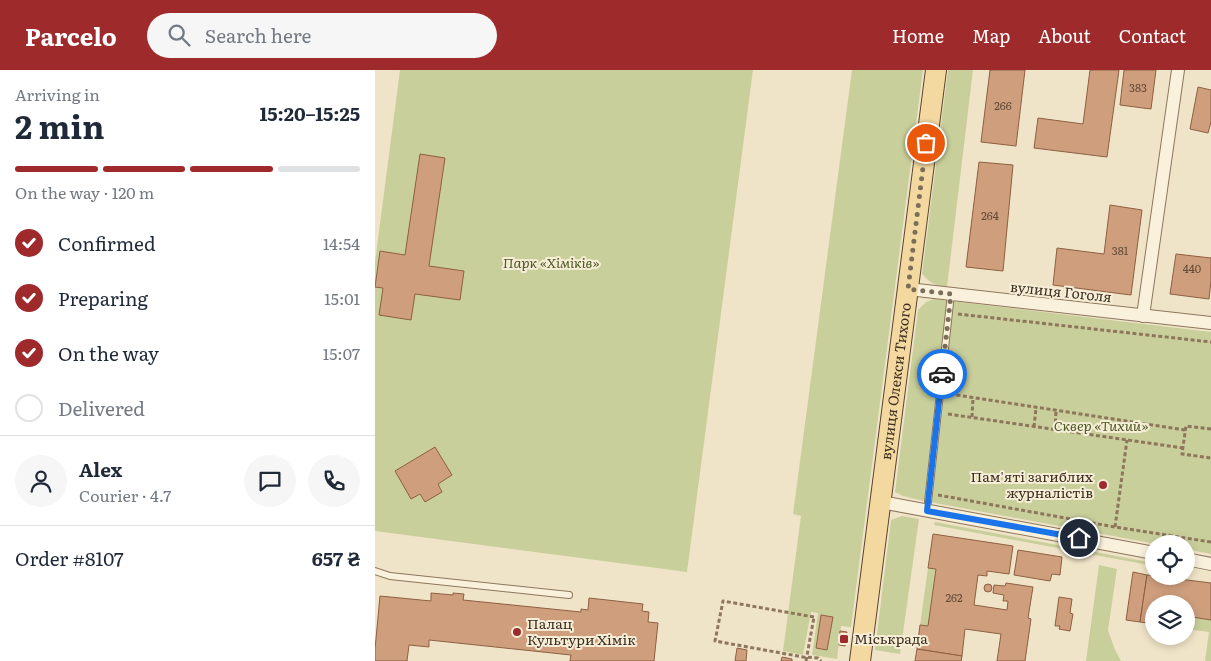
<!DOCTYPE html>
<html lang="en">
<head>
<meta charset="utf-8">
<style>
	body { margin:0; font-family:Literata,serif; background:#f6f6f7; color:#1f2937; height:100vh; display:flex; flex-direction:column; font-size:19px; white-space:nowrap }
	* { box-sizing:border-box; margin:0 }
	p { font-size:16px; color:#747a83 }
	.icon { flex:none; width:28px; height:28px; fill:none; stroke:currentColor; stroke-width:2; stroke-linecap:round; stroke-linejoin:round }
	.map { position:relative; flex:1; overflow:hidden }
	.panel { display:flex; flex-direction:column; background:#fff; width:375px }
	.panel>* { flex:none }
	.controls { position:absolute; left:770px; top:465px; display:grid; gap:10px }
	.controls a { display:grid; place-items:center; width:50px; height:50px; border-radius:50%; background:#fff; box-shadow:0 2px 8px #0003; font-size:25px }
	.pin { position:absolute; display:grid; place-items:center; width:42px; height:42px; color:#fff; margin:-21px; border:2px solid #fff; border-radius:50%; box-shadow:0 1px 5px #0007 }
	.courier { position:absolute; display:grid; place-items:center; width:50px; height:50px; margin:-25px; border:4px solid #1a73e8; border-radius:50%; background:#fff; color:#222; box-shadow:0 1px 6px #0007 }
	.summary em { font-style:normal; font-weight:700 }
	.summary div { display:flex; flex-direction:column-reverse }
	.summary { display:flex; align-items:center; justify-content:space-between; height:85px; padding:0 15px }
	h1 { font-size:32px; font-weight:700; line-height:38px }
	.bar { display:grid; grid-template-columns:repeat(4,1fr); gap:8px 5px; align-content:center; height:60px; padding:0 15px }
	.bar i { height:6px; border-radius:4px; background:#e0e1e3 }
	.bar .active { background:#9e2a2b }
	.bar p { grid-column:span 4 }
	.line { display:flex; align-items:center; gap:12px; padding:0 15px; border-top:1px solid #e0e1e3 }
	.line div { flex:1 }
	.round { display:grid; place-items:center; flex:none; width:52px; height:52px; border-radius:26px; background:#f6f6f7 }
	ol { padding:0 15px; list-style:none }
	li { display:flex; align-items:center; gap:15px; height:55px }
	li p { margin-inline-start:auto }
	li .icon { padding:5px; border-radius:50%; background:#9e2a2b; color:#fff; stroke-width:4 }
	li:last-child { color:#747a83 }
	li i { width:28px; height:28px; border:2px solid #e0e1e3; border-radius:50% }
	header { display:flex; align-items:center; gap:30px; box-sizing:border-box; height:70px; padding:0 25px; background:#9e2a2b; color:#fff }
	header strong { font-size:24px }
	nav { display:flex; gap:28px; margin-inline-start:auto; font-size:18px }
	.search { width:350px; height:45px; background:#f6f6f7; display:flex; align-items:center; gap:12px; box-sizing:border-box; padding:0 18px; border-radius:28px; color:#747a83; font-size:19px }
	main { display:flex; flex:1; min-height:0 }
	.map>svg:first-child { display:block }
	.green { fill:#c9cf9b; fill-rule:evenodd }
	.building { fill:#cf9f7d; stroke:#8d5f41 }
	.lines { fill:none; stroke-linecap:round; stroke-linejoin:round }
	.service-casing { stroke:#8d765c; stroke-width:8 }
	.minor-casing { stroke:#8d765c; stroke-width:14 }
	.primary-casing { stroke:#5b4430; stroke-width:22 }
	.path { stroke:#8d765c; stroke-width:3; stroke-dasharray:4 2.5; stroke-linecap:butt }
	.service { stroke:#faf1dc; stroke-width:6 }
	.minor { stroke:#faf1dc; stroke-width:12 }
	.primary { stroke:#f3d9a0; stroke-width:20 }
	.path-bridge { stroke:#8d765c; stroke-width:3; stroke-dasharray:4 2.5; stroke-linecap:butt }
	.done { stroke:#7c6e5b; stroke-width:5; stroke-dasharray:0 9 }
	.route { stroke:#1a73e8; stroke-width:6 }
	.poi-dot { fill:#9e2a2b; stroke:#f7eed8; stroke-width:2 }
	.labels { text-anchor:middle; stroke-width:4; stroke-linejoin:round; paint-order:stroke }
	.number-label { font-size:11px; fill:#624a37 }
	.park-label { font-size:14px; font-style:italic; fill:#4d5a26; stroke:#f7eed8 }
	.street-label { font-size:14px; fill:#3d2e20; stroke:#f7eed8 }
	.poi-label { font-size:14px; fill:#3d2e20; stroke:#f7eed8; text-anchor:start }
</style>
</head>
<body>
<header>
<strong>Parcelo</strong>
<div class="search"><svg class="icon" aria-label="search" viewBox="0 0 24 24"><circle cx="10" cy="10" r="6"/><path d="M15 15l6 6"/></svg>Search here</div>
<nav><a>Home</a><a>Map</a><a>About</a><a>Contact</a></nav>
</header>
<main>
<section class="panel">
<div class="summary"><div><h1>2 min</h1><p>Arriving in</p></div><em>15:20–15:25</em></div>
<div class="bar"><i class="active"></i><i class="active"></i><i class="active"></i><i></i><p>On the way · 120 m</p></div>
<ol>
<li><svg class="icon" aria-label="check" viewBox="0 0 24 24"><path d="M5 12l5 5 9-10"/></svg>Confirmed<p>14:54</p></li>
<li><svg class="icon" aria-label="check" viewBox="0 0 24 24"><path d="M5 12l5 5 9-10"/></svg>Preparing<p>15:01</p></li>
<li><svg class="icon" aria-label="check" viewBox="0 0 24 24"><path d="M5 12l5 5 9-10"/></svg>On the way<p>15:07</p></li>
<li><i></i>Delivered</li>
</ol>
<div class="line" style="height:90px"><a class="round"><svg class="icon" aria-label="person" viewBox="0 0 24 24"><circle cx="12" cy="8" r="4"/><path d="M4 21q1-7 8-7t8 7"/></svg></a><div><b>Alex</b><p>Courier · 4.7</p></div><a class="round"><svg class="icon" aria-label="chat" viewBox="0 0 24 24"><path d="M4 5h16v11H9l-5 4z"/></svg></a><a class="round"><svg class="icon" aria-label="phone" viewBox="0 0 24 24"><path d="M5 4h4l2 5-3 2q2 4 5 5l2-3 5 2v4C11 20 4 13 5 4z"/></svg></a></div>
<div class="line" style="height:65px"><div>Order #8107</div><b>657 ₴</b></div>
</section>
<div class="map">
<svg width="836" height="591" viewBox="0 0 836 591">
	<rect width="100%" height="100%" fill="#f0e4c8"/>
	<g class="green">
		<path d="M25,0H378L312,502L0,461V192Z"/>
		<path d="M477,0H548L476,557L466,556L462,589L437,585L443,543L436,542L428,585L408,581L426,446L418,444ZM446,545L458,547L452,580L441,578Z"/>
		<path d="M573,0H598L572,217C560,215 556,214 547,204Z"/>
		<path d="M559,229L836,262V484L811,479V474H781L544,430L528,426L520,422L543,240L551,232Z"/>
		<path d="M527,446L544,449L525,584L500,580L516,450Z"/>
		<path d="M560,452L779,493V496L559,455Z"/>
		<path d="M724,495L742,499L733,560L740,580L746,591H711Z"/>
		<path d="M553,498L561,499L553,556L545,555Z"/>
		<path d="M811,546L836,550V591H830L834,562L811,559Z"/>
	</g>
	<g class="building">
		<path d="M615,0H650L641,76L606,72Z"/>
		<path d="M715,0H744L732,87L659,78L663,48L708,54Z"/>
		<path d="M749,0H781L776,39L745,35Z"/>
		<path d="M823,17L836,20V52L833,63L815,59Z"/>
		<path d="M45,84L70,88L54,196L89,201L85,230L40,224L36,250L4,245L8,218L0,217L5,181L30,185Z"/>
		<path d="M604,92L638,95L628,201L591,197Z"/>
		<path d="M735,135L767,140L756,225L678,215L682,178L729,184Z"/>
		<path d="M801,184L836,188V211L834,229L795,224Z"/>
		<path d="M60,377L77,405L63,414L67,422L50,432L45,424L36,429L20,401Z"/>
		<path d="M558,464L638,476L634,504L612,501V506L603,505L599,535L632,540L633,531H628L629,525L618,523L619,515L630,516L631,513L658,517L653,548L656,549L650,591H622L626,564L590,559L587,586L542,579L545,555L553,556L561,499L553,498Z"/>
		<path d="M643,480L687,487L685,505L677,504L675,511L639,505Z"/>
		<path d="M758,502L772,505L765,552L751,550Z"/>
		<path d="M772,505L836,513V550L811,546V534H779V554L765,552Z"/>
		<circle cx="613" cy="518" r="4"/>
		<path d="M56,523L78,525V523L89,524L88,530L206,542V539L213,540L214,528L268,534L267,541L274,542L273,552L283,553L279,591H195L196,585L54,570V577L34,575L32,591H0V579L5,526L56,531Z"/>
		<path d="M684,527L697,529L695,543L698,544L695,561L684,559L685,556H680Z"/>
		<path d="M446,545L458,547L452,580L441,578Z"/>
		<path d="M465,561L472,562L470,576L464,575Z"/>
		<path d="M362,578L372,580L371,591H360Z"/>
		<path d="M542,579L587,586L586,591H540Z"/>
		<path d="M407,587L417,589V591H406Z"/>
	</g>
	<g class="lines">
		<g class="service-casing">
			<g id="service">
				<path d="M552,441L576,224"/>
				<path d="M0,501L15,506L194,525"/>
			</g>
		</g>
		<g class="minor-casing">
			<g id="minor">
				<path d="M533,219L836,253"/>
				<path d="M768,246L803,0"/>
				<path d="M506,432L779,483"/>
				<path d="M811,489L836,494"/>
			</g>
		</g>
		<g class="primary-casing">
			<g id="primary">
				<path id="s1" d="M485,591L561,0"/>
			</g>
		</g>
		<g class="path">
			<path d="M583,244L836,272"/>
			<path d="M575,324L810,360"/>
			<path d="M573,344L808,378"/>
			<path d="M597,347L598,328"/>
			<path d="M659,357L661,338"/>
			<path d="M680,359L681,341"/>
			<path d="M836,359L811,356L807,384L836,388"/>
			<path d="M563,425L740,457L836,472"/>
			<path d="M740,457L752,370"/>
			<path d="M439,547L348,531L340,571L428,587L443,588L446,591"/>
		</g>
		<use href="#service" class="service"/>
		<use href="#minor" class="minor"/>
		<use href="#primary" class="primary"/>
		<path class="path-bridge" d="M431,591L439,547"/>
	</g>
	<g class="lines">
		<path class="done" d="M551,73L533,219L576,224L567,304"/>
		<path class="route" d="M567,304L552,441L704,468"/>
	</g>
	<g class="poi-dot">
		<circle cx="728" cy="415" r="5"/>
		<circle cx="142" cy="562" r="5"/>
		<rect x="464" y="564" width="10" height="10" rx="2.5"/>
	</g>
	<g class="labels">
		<g class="number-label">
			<text x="763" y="22">383</text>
			<text x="628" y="40">266</text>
			<text x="615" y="150">264</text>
			<text x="745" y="185">381</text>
			<text x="817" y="203">440</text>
			<text x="579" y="532">262</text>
		</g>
		<g class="park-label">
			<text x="176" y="198">Парк «Хіміків»</text>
			<text x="726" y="361">Сквер «Тихий»</text>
		</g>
		<g class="street-label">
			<text transform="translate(686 222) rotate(6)" y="5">вулиця Гоголя</text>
			<text dy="5" stroke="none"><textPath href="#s1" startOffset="282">вулиця Олекси Тихого</textPath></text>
		</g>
		<g class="poi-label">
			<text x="718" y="412" text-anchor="end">Пам'яті загиблих<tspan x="718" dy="16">журналістів</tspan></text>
			<text x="152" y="559">Палац<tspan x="152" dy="16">Культури Хімік</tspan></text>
			<text x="479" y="574">Міськрада</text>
		</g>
	</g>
</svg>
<div class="controls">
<a><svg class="icon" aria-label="locate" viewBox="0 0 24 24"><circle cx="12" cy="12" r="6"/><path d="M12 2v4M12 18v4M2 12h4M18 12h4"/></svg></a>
<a><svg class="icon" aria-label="layers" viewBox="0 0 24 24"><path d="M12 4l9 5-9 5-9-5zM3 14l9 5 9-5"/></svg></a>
</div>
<div class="pin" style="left:551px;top:73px;background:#ea580c"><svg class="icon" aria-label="bag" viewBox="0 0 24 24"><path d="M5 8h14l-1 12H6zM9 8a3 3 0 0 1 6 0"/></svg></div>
<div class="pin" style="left:704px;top:468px;background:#1f2937"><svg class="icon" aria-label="home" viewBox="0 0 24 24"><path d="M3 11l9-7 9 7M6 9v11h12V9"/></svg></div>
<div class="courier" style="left:567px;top:304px"><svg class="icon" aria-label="car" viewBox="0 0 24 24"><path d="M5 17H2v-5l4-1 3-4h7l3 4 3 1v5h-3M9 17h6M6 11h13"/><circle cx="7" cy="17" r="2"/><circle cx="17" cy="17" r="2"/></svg></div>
</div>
</main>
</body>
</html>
